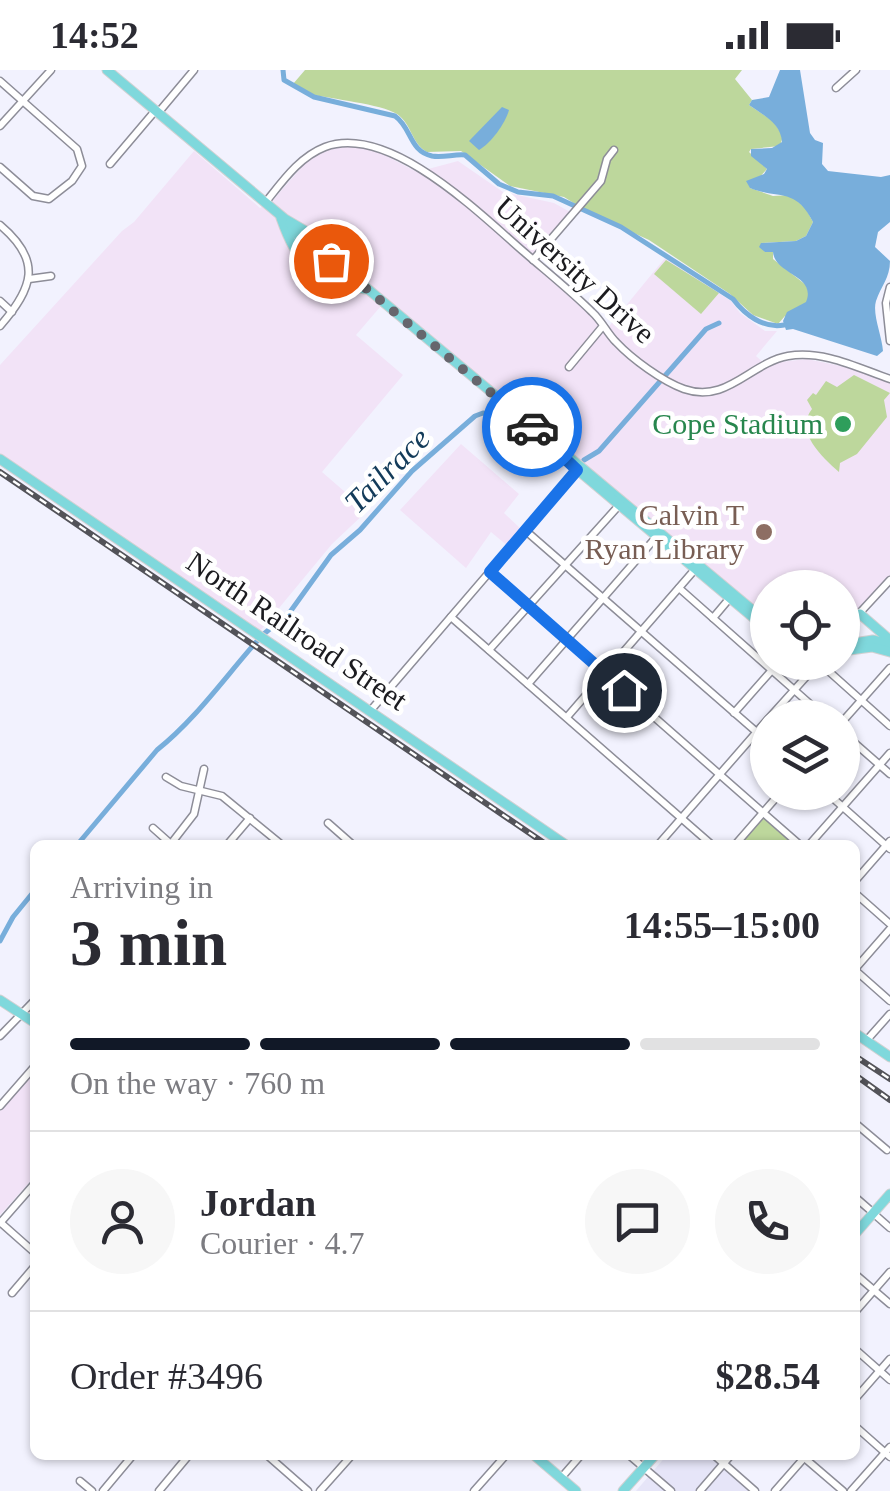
<!DOCTYPE html>
<html lang="en">
<head>
<meta charset="utf-8">
<style>
	body { margin:0; font-family:Georgia,serif; background:#f7f7f7; color:#2b2b33; height:100vh; display:flex; flex-direction:column; font-size:38px; white-space:nowrap }
	* { box-sizing:border-box; margin:0 }
	p { font-size:32px; color:#7c7c81 }
	.icon { flex:none; width:55px; height:55px; fill:none; stroke:currentColor; stroke-width:2; stroke-linecap:round; stroke-linejoin:round }
	.map { position:relative; flex:1; overflow:hidden }
	.sheet { position:absolute; left:30px; top:770px; width:830px; height:620px; display:flex; flex-direction:column; background:#fff; border-radius:15px; box-shadow:0 2px 8px #0004 }
	.sheet>* { flex:none }
	.fabs { position:absolute; left:750px; top:500px; display:grid; gap:20px }
	.fabs a { display:grid; place-items:center; width:110px; height:110px; border-radius:50%; background:#fff; box-shadow:0 2px 8px #0004; font-size:50px }
	.pin { position:absolute; display:grid; place-items:center; width:85px; height:85px; color:#fff; margin:-42px; border:5px solid #fff; border-radius:50%; box-shadow:0 2px 10px #0007 }
	.courier { position:absolute; display:grid; place-items:center; width:100px; height:100px; margin:-50px; border:8px solid #1a73e8; border-radius:50%; background:#fff; color:#222; box-shadow:0 2px 12px #0007 }
	.overview em { font-style:normal; font-weight:600 }
	.overview div { display:flex; flex-direction:column-reverse }
	.overview { display:flex; align-items:center; justify-content:space-between; height:170px; padding:0 40px }
	h1 { font-size:65px; font-weight:600; line-height:75px }
	.bar { display:grid; grid-template-columns:repeat(4,1fr); gap:15px 10px; align-content:center; height:120px; padding:0 40px }
	.bar i { height:12px; border-radius:8px; background:#e1e1e2 }
	.bar .selected { background:#111827 }
	.bar p { grid-column:span 4 }
	.line { display:flex; align-items:center; gap:25px; padding:0 40px; border-top:2px solid #e1e1e2 }
	.line div { flex:1 }
	.round { display:grid; place-items:center; flex:none; width:105px; height:105px; border-radius:52px; background:#f7f7f7 }
	.status { display:flex; justify-content:space-between; align-items:center; height:70px; padding:0 50px; background:#fff; direction:ltr }
	.status svg { height:28px; fill:currentColor }
	.map>svg:first-child { display:block }
	.built { fill:#e6e5f8 }
	.education { fill:#f2e3f7 }
	.green { fill:#bdd79c }
	.water { fill:#78aedb }
	.lines { fill:none; stroke-linecap:round; stroke-linejoin:round }
	.canal { stroke:#78aedb; stroke-width:5 }
	.minor-casing { stroke:#8d8d98; stroke-width:9 }
	.major-casing { stroke:#d1d1d2; stroke-width:11 }
	.minor { stroke:#fff; stroke-width:6 }
	.major { stroke:#7fd8dc; stroke-width:9 }
	.rail-casing { stroke:#535359; stroke-width:6 }
	.rail { stroke:#fff; stroke-width:2.5; stroke-dasharray:8; stroke-linecap:butt }
	.done { stroke:#66666d; stroke-width:10; stroke-dasharray:0 18 }
	.route { stroke:#1a73e8; stroke-width:12 }
	.leisure-dot { fill:#2e9e5b; stroke:#fff; stroke-width:4 }
	.education-dot { fill:#8d6e63; stroke:#fff; stroke-width:4 }
	.labels { text-anchor:middle; stroke-width:9; stroke-linejoin:round; paint-order:stroke }
	.street-label { font-size:30px; fill:#1b1b1f; stroke:#fff }
	.leisure-label { font-size:30px; fill:#27864d; stroke:#fff; text-anchor:end }
	.education-label { font-size:30px; fill:#785e54; stroke:#fff; text-anchor:end }
	.water-label { font-size:32px; font-style:italic; fill:#133b5a; stroke:#fff }
</style>
</head>
<body>
<div class="status"><b>14:52</b><svg viewBox="0 0 49 12"><path d="M0 12V9h3v3zM5 12V6h3v6zM10 12V3h3v9zM15 12V0h3v12zM26 1h20v11H26zM47 4h2v5h-2z"/></svg></div>
<div class="map">
<svg width="890" height="1421" viewBox="0 0 890 1421">
	<rect width="100%" height="100%" fill="#f2f2fe"/>
	<path class="built" d="M667,1385H711L752,1421H636Z"/>
	<g class="education">
		<path d="M347,76L373,79L417,102L458,91L503,122L554,133L572,143L530,190L606,260L665,188L731,231L740,243L765,261H777L756,286L768,297L780,292L807,289L860,300L890,312V506L843,560L842,518H768L767,550L387,229L356,265L403,305L322,402L367,441L332,474L260,561L0,384V295L122,161L134,152L194,81L260,138L273,130L308,90L328,80Z"/>
		<path d="M461,374L519,424L504,443L522,460L509,477L491,462L466,498L400,440Z"/>
		<path d="M35,1001V1106L0,1145V1041Z"/>
	</g>
	<g class="green">
		<path d="M305,0H742L735,9L752,30L749,35L773,51L783,66L780,76L751,79L749,82L767,99L750,118L773,126L791,125L806,139L813,152L806,166L796,171L761,173L765,182H773V189L806,215L816,242L804,255L785,246L778,254L753,245L730,224L649,170L590,143L564,127L510,116L461,81L427,82C411,73 412,54 397,44C381,34 331,29 310,24L293,14Z"/>
		<path d="M666,190L719,223L701,244L654,204Z"/>
		<path d="M854,305L890,323L884,330L887,347L857,384L840,393L839,402C822,387 794,361 812,339L807,330L813,323L816,325L826,311L837,317Z"/>
		<path d="M762,747L765,748L796,775H738Z"/>
	</g>
	<g class="water">
		<path d="M780,0H800L810,63L815,70L823,73L822,94L828,101L881,107L890,105V152L878,162L875,177L890,191C890,208 881,216 876,231C872,244 882,266 883,281L877,286L793,259L786,260L783,251L787,242L806,232C817,205 775,205 773,182H765L759,177L761,173L796,171L806,166L813,152C795,117 780,130 750,118L746,111L764,104L767,99L751,86V79L772,78L782,72C781,53 763,45 749,35L752,30L769,27Z"/>
		<path d="M502,37L509,40C505,54 491,73 479,80L469,71Z"/>
	</g>
	<g class="lines">
		<g class="canal">
			<path d="M283,0L284,10L314,27L395,46C412,58 409,81 432,86C443,88 454,84 465,85L499,114L518,122L553,126L621,157L733,229C745,245 764,259 784,255"/>
			<path d="M584,390L599,381L706,259L719,253"/>
			<path d="M265,563L290,542L331,485L360,460L412,401L475,346L483,343L493,345L543,385L562,393"/>
			<path d="M77,775L157,680C196,649 225,607 258,570"/>
			<path d="M0,871L13,847L35,820"/>
		</g>
		<g class="minor-casing">
			<g id="minor">
				<path d="M0,11L77,79L82,96L72,111L49,129L33,126L0,97"/>
				<path d="M836,18L856,0"/>
				<path d="M158,43L194,0"/>
				<path d="M0,56L51,0"/>
				<path d="M110,94L155,41"/>
				<path d="M265,133C282,112 299,87 325,77C389,53 480,144 524,182C547,202 571,221 592,242C602,251 607,263 616,272C632,289 662,311 684,319C727,334 750,293 788,286C824,280 858,298 890,309"/>
				<path d="M0,155C43,191 33,218 0,256"/>
				<path d="M533,190L601,111L607,89L614,80"/>
				<path d="M29,209L51,206"/>
				<path d="M890,217L886,233L890,271"/>
				<path d="M0,231L12,242"/>
				<path d="M569,297L603,256"/>
				<path d="M526,461L768,672"/>
				<path d="M490,503L800,775"/>
				<path d="M679,518L826,648"/>
				<path d="M451,547L712,775"/>
				<path d="M713,548L729,529"/>
				<path d="M842,562L890,510"/>
				<path d="M489,580L622,432"/>
				<path d="M808,592L814,598L824,597L890,656"/>
				<path d="M528,614L659,464"/>
				<path d="M371,640L578,399"/>
				<path d="M734,643L772,600"/>
				<path d="M567,647L697,497"/>
				<path d="M769,648L814,598"/>
				<path d="M842,652L890,598"/>
				<path d="M842,662L890,704"/>
				<path d="M166,707L181,716L222,726L282,775"/>
				<path d="M826,722L890,779"/>
				<path d="M328,753L353,775"/>
				<path d="M153,758L171,774"/>
				<path d="M170,775L194,744L204,699"/>
				<path d="M227,775L250,748"/>
				<path d="M658,775L768,649"/>
				<path d="M735,775L781,722"/>
				<path d="M809,775L890,683"/>
				<path d="M855,811L890,771"/>
				<path d="M855,823L890,854"/>
				<path d="M855,899L890,859"/>
				<path d="M855,900L890,931"/>
				<path d="M0,966L35,930"/>
				<path d="M866,971L890,944"/>
				<path d="M0,1036L35,996"/>
				<path d="M855,1053L887,1080"/>
				<path d="M855,1127L870,1140"/>
				<path d="M873,1143L890,1158"/>
				<path d="M0,1152L35,1183"/>
				<path d="M0,1153L35,1113"/>
				<path d="M855,1204L890,1234"/>
				<path d="M12,1223L35,1196"/>
				<path d="M855,1242L890,1202"/>
				<path d="M855,1279L890,1310"/>
				<path d="M855,1329L890,1289"/>
				<path d="M855,1356L890,1387"/>
				<path d="M267,1385L308,1421"/>
				<path d="M629,1385L671,1421"/>
				<path d="M714,1385L755,1421"/>
				<path d="M801,1385L843,1421"/>
				<path d="M561,1408L581,1385"/>
				<path d="M80,1411L92,1421"/>
				<path d="M103,1421L133,1385"/>
				<path d="M159,1421L189,1385"/>
				<path d="M320,1421L352,1385"/>
				<path d="M474,1421L506,1385"/>
				<path d="M700,1421L731,1385"/>
				<path d="M775,1421L804,1388"/>
				<path d="M851,1421L890,1377"/>
			</g>
		</g>
		<g class="major-casing">
			<g id="major">
				<path d="M107,0L285,149L326,173"/>
				<path d="M281,148C298,196 314,210 365,219"/>
				<path d="M290,153L293,160L316,184"/>
				<circle cx="326" cy="183" r="10"/>
				<path d="M335,183L357,206V210"/>
				<path d="M326,192L352,211L357,210L768,553"/>
				<path d="M560,385L768,560"/>
				<path d="M0,389L566,775"/>
				<path d="M860,544L890,570"/>
				<path d="M842,575L873,570L890,574"/>
				<path d="M842,581L872,577L890,582"/>
				<path d="M0,930L35,953"/>
				<path d="M855,963L890,987"/>
				<path d="M855,1164L890,1124"/>
				<path d="M534,1385L576,1421"/>
				<path d="M623,1421L655,1385"/>
			</g>
		</g>
		<use href="#minor" class="minor"/>
		<use href="#major" class="major"/>
		<g class="rail-casing">
			<g id="rail">
				<path d="M0,402L547,775"/>
				<path d="M855,986L890,1009"/>
				<path d="M855,1005L890,1030"/>
			</g>
		</g>
		<use href="#rail" class="rail"/>
	</g>
	<g class="lines">
		<path class="done" d="M331,191L326,192L352,210H356L532,357"/>
		<path class="route" d="M532,357L577,400L490,502L624,620"/>
	</g>
	<circle class="leisure-dot" cx="843" cy="354" r="10"/>
	<circle class="education-dot" cx="764" cy="462" r="10"/>
	<g class="labels">
		<g class="street-label">
			<text transform="translate(575 200) rotate(42)" y="10">University Drive</text>
			<text transform="translate(297 561) rotate(34)" y="10">North Railroad Street</text>
		</g>
		<g class="leisure-label">
			<text x="823" y="364">Cope Stadium</text>
		</g>
		<g class="education-label">
			<text x="744" y="455">Calvin T<tspan x="744" dy="34">Ryan Library</tspan></text>
		</g>
		<g class="water-label">
			<text transform="translate(387 400) rotate(-45)" y="11">Tailrace</text>
		</g>
	</g>
</svg>
<div class="fabs">
<a><svg class="icon" aria-label="locate" viewBox="0 0 24 24"><circle cx="12" cy="12" r="6"/><path d="M12 2v4M12 18v4M2 12h4M18 12h4"/></svg></a>
<a><svg class="icon" aria-label="layers" viewBox="0 0 24 24"><path d="M12 4l9 5-9 5-9-5zM3 14l9 5 9-5"/></svg></a>
</div>
<div class="pin" style="left:331px;top:191px;background:#ea580c"><svg class="icon" aria-label="bag" viewBox="0 0 24 24"><path d="M5 8h14l-1 12H6zM9 8a3 3 0 0 1 6 0"/></svg></div>
<div class="pin" style="left:624px;top:620px;background:#1f2937"><svg class="icon" aria-label="home" viewBox="0 0 24 24"><path d="M3 11l9-7 9 7M6 9v11h12V9"/></svg></div>
<div class="courier" style="left:532px;top:357px"><svg class="icon" aria-label="car" viewBox="0 0 24 24"><path d="M5 17H2v-5l4-1 3-4h7l3 4 3 1v5h-3M9 17h6M6 11h13"/><circle cx="7" cy="17" r="2"/><circle cx="17" cy="17" r="2"/></svg></div>
<section class="sheet">
<div class="overview"><div><h1>3 min</h1><p>Arriving in</p></div><em>14:55–15:00</em></div>
<div class="bar"><i class="selected"></i><i class="selected"></i><i class="selected"></i><i></i><p>On the way · 760 m</p></div>
<div class="line" style="height:180px"><a class="round"><svg class="icon" aria-label="person" viewBox="0 0 24 24"><circle cx="12" cy="8" r="4"/><path d="M4 21q1-7 8-7t8 7"/></svg></a><div><b>Jordan</b><p>Courier · 4.7</p></div><a class="round"><svg class="icon" aria-label="chat" viewBox="0 0 24 24"><path d="M4 5h16v11H9l-5 4z"/></svg></a><a class="round"><svg class="icon" aria-label="phone" viewBox="0 0 24 24"><path d="M5 4h4l2 5-3 2q2 4 5 5l2-3 5 2v4C11 20 4 13 5 4z"/></svg></a></div>
<div class="line" style="height:130px"><div>Order #3496</div><b>$28.54</b></div>
</section>
</div>
</body>
</html>
